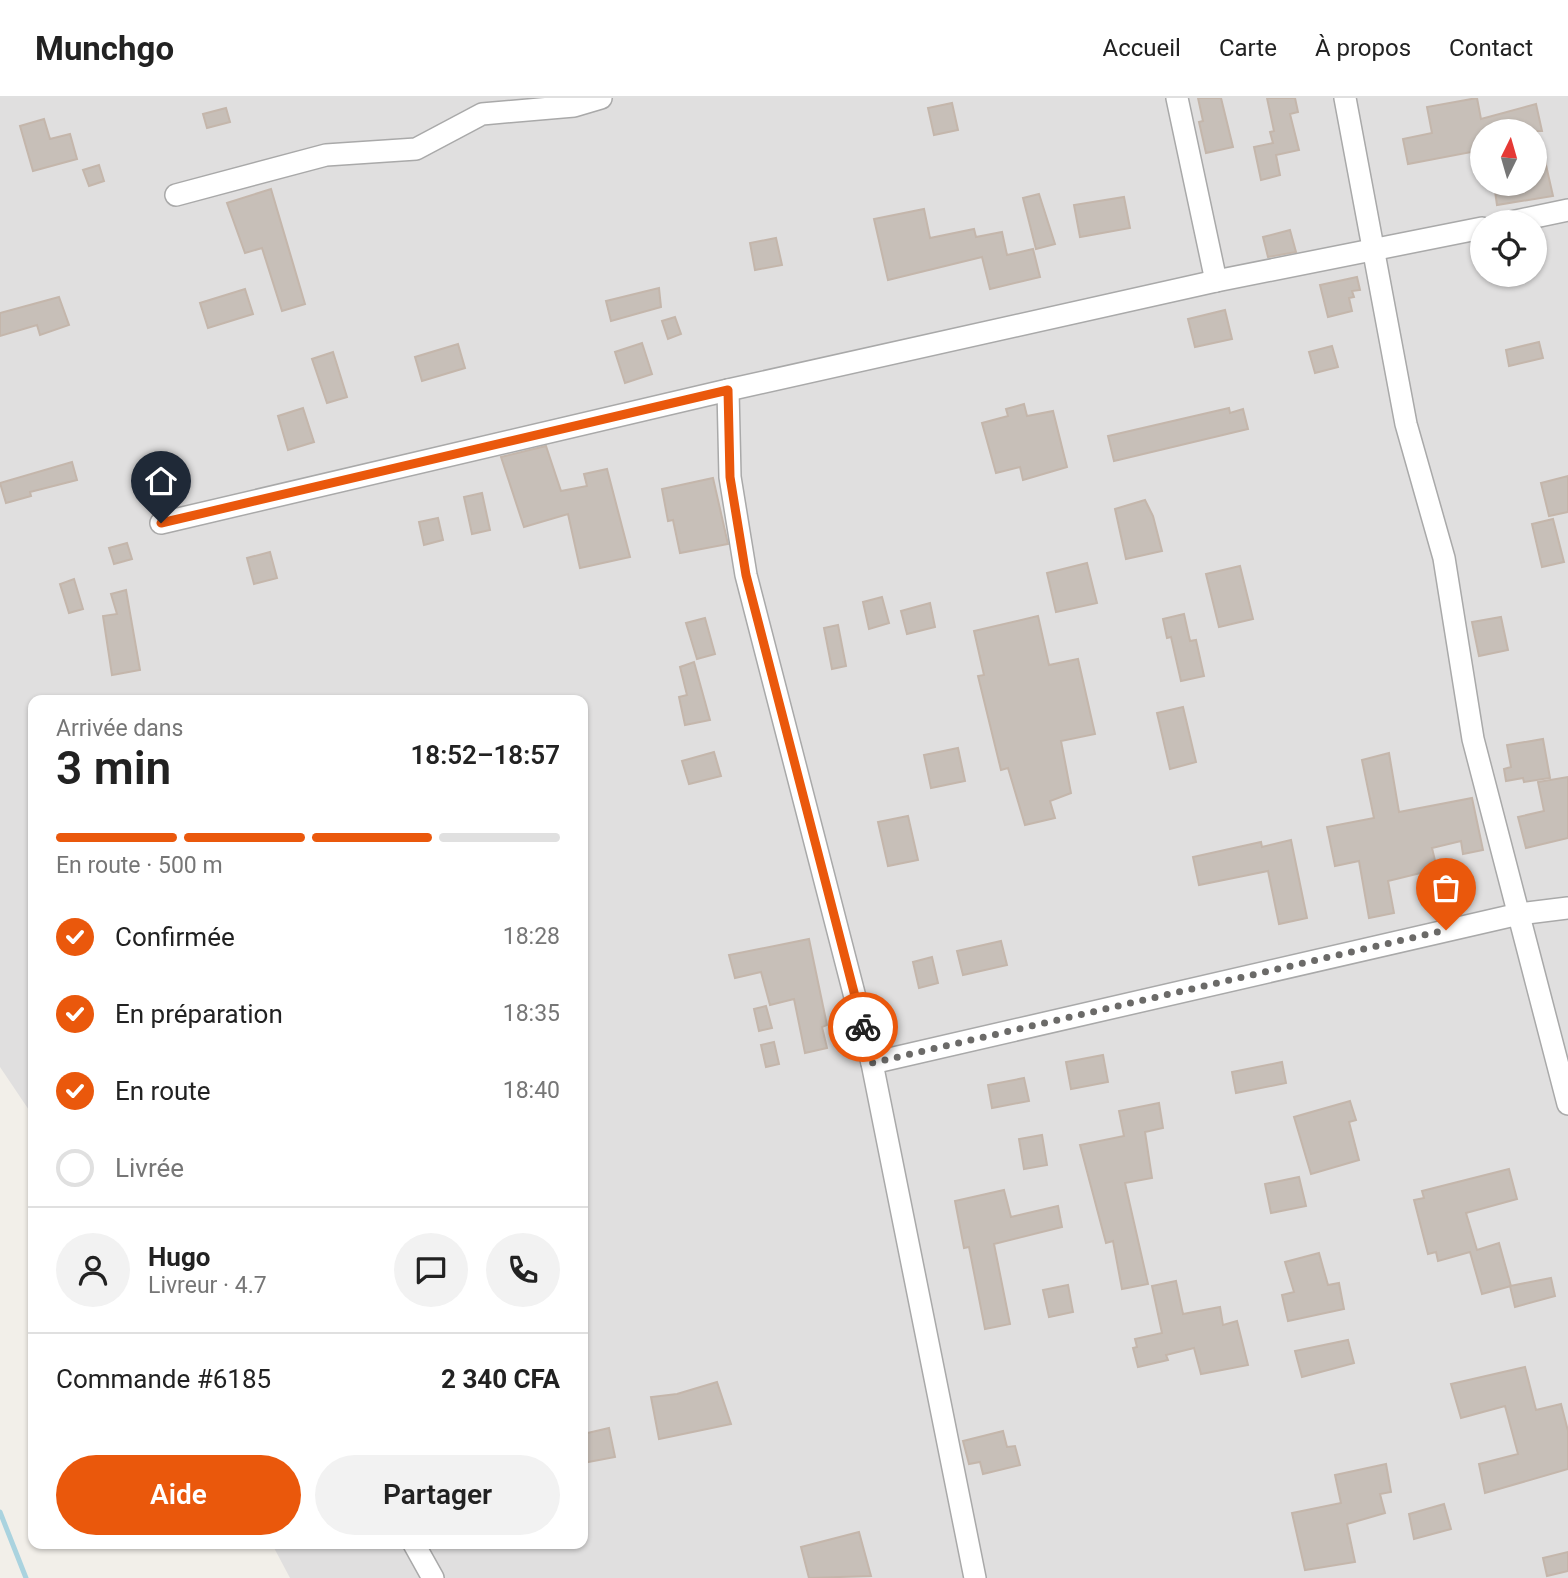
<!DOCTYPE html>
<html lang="fr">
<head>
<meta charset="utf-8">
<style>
	body { margin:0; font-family:Roboto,sans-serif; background:#f2f2f2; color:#222; height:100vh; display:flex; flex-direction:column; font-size:26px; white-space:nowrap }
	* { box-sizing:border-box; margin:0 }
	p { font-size:23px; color:#767676 }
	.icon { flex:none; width:38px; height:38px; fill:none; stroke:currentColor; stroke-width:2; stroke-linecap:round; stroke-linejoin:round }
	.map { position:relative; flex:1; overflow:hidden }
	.details { position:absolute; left:28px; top:597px; width:560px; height:854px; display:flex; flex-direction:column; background:#fff; border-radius:14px; box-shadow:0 2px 5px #0004 }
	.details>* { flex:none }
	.needle { width:46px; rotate:5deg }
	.fabs { position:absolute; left:1470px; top:21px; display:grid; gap:14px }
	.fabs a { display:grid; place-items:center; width:77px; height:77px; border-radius:50%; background:#fff; box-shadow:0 2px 5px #0004; font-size:35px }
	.pin { position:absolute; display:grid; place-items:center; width:60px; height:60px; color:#fff; margin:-72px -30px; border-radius:50% 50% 50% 0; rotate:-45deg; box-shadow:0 0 7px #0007 }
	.pin .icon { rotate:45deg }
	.courier { position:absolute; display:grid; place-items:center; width:70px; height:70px; margin:-35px; border:5px solid #ea580c; border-radius:50%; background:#fff; color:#222; box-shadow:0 2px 9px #0007 }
	.overview em { font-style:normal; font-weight:600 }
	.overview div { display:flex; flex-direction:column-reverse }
	.overview { display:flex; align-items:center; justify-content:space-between; height:119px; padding:0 28px }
	h1 { font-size:46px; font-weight:600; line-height:52px }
	.bar { display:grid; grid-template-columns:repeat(4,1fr); gap:10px 7px; align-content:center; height:84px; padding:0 28px }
	.bar i { height:9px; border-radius:5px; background:#e0e0e0 }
	.bar .on { background:#ea580c }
	.bar p { grid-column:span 4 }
	.line { display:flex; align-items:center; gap:18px; padding:0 28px; border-top:2px solid #e0e0e0 }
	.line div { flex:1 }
	.round { display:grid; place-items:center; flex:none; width:74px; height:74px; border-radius:37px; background:#f2f2f2 }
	ol { padding:0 28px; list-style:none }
	li { display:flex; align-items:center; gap:21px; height:77px }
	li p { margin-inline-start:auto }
	li .icon { padding:7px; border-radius:50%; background:#ea580c; color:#fff; stroke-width:4 }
	li:last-child { color:#767676 }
	li i { width:38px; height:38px; border:4px solid #e0e0e0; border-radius:50% }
	.action { display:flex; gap:14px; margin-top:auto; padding:14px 28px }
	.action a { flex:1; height:80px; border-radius:42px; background:#ea580c; color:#fff; font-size:28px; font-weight:600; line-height:80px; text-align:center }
	.action a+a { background:#f2f2f2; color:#222 }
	header { display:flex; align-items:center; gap:42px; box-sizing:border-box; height:98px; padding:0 35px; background:#fff; border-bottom:2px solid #e0e0e0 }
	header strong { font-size:33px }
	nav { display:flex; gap:38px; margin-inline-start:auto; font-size:24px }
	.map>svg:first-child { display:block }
	.residential { fill:#e0dfdf; fill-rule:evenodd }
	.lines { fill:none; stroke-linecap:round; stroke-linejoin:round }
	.stream { stroke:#aad3df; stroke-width:5 }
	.building { fill:#c7bfb8; stroke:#c4b6ab; stroke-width:2 }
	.minor-casing { stroke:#a9a9a9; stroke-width:24 }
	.minor { stroke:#fff; stroke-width:21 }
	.done { stroke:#6b6a68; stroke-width:7; stroke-dasharray:0 12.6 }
	.route { stroke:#ea580c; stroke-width:9 }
</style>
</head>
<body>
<header>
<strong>Munchgo</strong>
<nav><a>Accueil</a><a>Carte</a><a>À propos</a><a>Contact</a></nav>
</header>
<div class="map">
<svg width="1568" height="1480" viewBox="0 0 1568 1480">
	<rect width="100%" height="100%" fill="#f2efe9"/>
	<path class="residential" d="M0,0H1568V1480H290L272,1446H583V602H33V1018L0,969ZM1482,33H1535V86H1482ZM1482,124H1535V177H1482Z"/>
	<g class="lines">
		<path class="stream" d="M0,1414L26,1480"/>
	</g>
	<g class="building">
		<path d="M1198,0H1221L1233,49L1206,55L1199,24L1203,23Z"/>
		<path d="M1267,0H1295L1298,14L1290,16L1299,52L1276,57L1280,77L1261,82L1254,49L1273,45L1270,34L1274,33Z"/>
		<path d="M1477,0L1481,21L1536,6L1542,33H1482V52L1408,66L1403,41L1432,35L1427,9Z"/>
		<path d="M952,5L958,32L934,37L928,10Z"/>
		<path d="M226,10L230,24L207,30L203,16Z"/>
		<path d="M44,21L50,41L70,36L77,61L33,73L20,28Z"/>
		<path d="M1541,45L1553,98L1497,107L1494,86H1535V46Z"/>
		<path d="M99,67L104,83L89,88L83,72Z"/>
		<path d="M271,91L305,206L282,213L262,150L245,155L227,105Z"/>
		<path d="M1039,96L1055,146L1036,151L1023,100Z"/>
		<path d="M1124,99L1130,130L1080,139L1074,107Z"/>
		<path d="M924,111L930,140L974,131L976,139L1002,134L1007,157L1033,151L1040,179L990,191L982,159L888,182L874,121Z"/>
		<path d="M1290,132L1296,154L1268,159L1263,139Z"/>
		<path d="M776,140L782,167L755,172L750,145Z"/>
		<path d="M1357,179L1360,192L1352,193L1354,199L1349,200L1352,213L1328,219L1320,187Z"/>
		<path d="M659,190L661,209L611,223L606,203Z"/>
		<path d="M245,191L253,216L208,230L200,205Z"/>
		<path d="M59,199L69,227L40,237L37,227L0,238V215Z"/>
		<path d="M1225,212L1232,241L1195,249L1188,221Z"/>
		<path d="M675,219L681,236L668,241L662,223Z"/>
		<path d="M1539,244L1543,260L1509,268L1506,252Z"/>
		<path d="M642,245L652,276L625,285L615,254Z"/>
		<path d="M458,246L465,270L422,283L415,259Z"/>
		<path d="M1332,248L1338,269L1315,275L1309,254Z"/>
		<path d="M333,254L347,299L327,305L312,261Z"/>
		<path d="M1024,306L1027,318L1053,313L1067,369L1023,382L1020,369L996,375L982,325L1008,318L1006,311Z"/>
		<path d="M303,310L314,344L288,352L278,318Z"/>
		<path d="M1229,310L1230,315L1243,311L1248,331L1114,363L1108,338Z"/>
		<path d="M546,348L561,393L587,388L584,376L607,371L630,459L580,470L568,416L524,429L501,359Z"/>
		<path d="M72,364L77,382L30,394L31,398L6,405L0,385Z"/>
		<path d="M1568,378V414L1549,418L1541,385Z"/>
		<path d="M713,380L728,446L680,455L673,422L668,423L662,391Z"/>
		<path d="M482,395L490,432L472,436L464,399Z"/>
		<path d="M1145,402L1153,418L1162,453L1126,461L1115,411Z"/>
		<path d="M438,420L443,442L424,447L419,424Z"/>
		<path d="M1553,421L1564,464L1542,469L1532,426Z"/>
		<path d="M127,445L132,461L114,466L109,450Z"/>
		<path d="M270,454L277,480L254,486L247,460Z"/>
		<path d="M1087,465L1097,505L1056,514L1047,475Z"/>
		<path d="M1240,468L1253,521L1219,529L1206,476Z"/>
		<path d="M74,481L83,511L69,515L60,486Z"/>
		<path d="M126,492L140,572L112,577L103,518L117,516L111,496Z"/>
		<path d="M882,499L889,525L869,531L863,504Z"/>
		<path d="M930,505L935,529L907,536L901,513Z"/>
		<path d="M1184,516L1190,543L1196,542L1204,578L1181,583L1171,539L1167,540L1163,521Z"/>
		<path d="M1038,518L1049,567L1078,561L1095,636L1061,643L1071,695L1050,703L1055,720L1025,727L1008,670L1001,672L978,578L984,577L974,533Z"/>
		<path d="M1501,519L1508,552L1479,558L1472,524Z"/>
		<path d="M705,520L715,556L697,561L686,525Z"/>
		<path d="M838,527L846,568L832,571L824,530Z"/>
		<path d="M694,564L710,622L685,627L679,599L687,597L680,569Z"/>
		<path d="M1183,609L1196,664L1170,671L1157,615Z"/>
		<path d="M1543,641L1550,680L1524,684L1523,680L1506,683L1504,671L1511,669L1507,647Z"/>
		<path d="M958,650L965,683L931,690L924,657Z"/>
		<path d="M714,654L721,678L689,686L682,663Z"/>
		<path d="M1389,655L1399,714L1472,700L1483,752L1463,756L1461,743L1432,750L1437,771L1388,783L1394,815L1369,820L1359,763L1335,768L1327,729L1374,720L1362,662Z"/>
		<path d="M1568,679V740L1526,750L1518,719L1544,713L1538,684Z"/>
		<path d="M908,718L918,762L888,768L878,724Z"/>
		<path d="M1291,742L1307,820L1279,826L1268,773L1199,787L1193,759L1261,744L1262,749Z"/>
		<path d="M809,841L827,927L822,929L827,950L805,955L794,901L770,907L761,874L735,880L729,857Z"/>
		<path d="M1001,843L1007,867L963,877L957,853Z"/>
		<path d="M932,859L938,885L919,890L913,864Z"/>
		<path d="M766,908L772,930L759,933L754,911Z"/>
		<path d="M774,944L779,966L766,969L761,947Z"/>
		<path d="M1103,957L1108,984L1071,991L1066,964Z"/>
		<path d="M1282,964L1286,985L1236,995L1232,974Z"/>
		<path d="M1024,980L1029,1003L992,1010L988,987Z"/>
		<path d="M1350,1003L1356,1022L1349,1024L1359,1062L1311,1076L1294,1019Z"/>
		<path d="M1159,1005L1163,1030L1145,1034L1152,1080L1125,1085L1148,1186L1122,1191L1113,1143L1106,1145L1080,1047L1124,1038L1119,1013Z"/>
		<path d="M1042,1037L1047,1067L1024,1071L1019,1041Z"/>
		<path d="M1509,1071L1517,1101L1466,1115L1477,1152L1499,1145L1511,1188L1482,1196L1470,1154L1438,1163L1436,1154L1428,1156L1414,1102L1424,1100L1422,1093Z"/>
		<path d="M1299,1079L1306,1108L1271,1115L1265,1086Z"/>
		<path d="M1004,1092L1011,1119L1058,1108L1062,1129L994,1146L1010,1226L985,1231L969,1149L964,1150L955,1103Z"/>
		<path d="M1319,1155L1328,1187L1339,1185L1344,1211L1288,1223L1282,1197L1294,1194L1285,1164Z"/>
		<path d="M1551,1180L1555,1198L1515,1209L1510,1188Z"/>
		<path d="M1176,1183L1183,1216L1220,1209L1223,1227L1237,1223L1248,1267L1201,1276L1194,1250L1166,1257L1168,1262L1138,1269L1133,1250L1137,1249L1135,1241L1162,1235L1152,1188Z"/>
		<path d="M1068,1187L1073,1214L1049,1219L1043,1192Z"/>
		<path d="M1348,1242L1354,1265L1302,1279L1295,1253Z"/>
		<path d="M1525,1269L1536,1312L1561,1306L1568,1333V1371L1485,1395L1479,1366L1518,1356L1505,1308L1461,1320L1451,1286Z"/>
		<path d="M717,1284L731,1326L659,1341L651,1299L677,1296Z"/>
		<path d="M609,1330L615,1359L583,1365V1336Z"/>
		<path d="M1003,1333L1007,1349L1015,1348L1020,1367L983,1376L980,1364L969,1366L963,1343Z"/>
		<path d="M1386,1366L1391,1394L1380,1396L1385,1415L1347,1426L1355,1464L1305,1472L1292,1415L1341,1405L1335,1377Z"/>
		<path d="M1444,1406L1451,1431L1414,1441L1409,1416Z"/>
		<path d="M859,1434L871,1478L809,1480L801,1449Z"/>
		<path d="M1568,1454V1473L1547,1478L1543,1460Z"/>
	</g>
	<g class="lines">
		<g class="minor-casing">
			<g id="minor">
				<path d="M1177,0L1216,183"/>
				<path d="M1345,0L1406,326L1444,460L1473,641L1568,1006"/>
				<path d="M176,97L326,57L416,51L482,16L574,8L601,0"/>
				<path d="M1511,124L1568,112"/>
				<path d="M728,292L730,379L746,477L872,965L975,1480"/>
				<path d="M161,425L728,292L1216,183L1482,130"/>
				<path d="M872,965L1519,816L1568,810"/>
				<path d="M414,1446L433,1480"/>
			</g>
		</g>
		<use href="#minor" class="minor"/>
	</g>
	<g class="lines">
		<path class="done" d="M863,929L872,965L1446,832"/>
		<path class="route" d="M161,425L728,292L730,379L746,477L863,929"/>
	</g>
</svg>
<div class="fabs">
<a><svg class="needle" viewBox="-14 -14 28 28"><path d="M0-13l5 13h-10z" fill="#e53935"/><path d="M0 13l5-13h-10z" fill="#767676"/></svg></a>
<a><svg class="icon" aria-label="locate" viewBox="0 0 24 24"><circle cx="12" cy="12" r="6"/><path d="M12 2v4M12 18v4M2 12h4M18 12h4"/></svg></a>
</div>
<div class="pin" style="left:1446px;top:832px;background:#ea580c"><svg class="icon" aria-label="bag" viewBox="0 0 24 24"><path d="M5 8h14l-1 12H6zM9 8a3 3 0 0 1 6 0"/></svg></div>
<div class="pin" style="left:161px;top:425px;background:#1f2937"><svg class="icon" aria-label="home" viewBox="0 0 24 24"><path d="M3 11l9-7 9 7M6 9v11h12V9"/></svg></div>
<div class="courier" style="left:863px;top:929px"><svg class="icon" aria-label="bike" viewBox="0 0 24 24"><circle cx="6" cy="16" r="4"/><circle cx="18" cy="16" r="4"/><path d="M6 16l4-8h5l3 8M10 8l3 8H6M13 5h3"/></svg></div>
<section class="details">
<div class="overview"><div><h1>3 min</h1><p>Arrivée dans</p></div><em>18:52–18:57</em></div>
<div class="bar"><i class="on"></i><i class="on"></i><i class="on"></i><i></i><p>En route · 500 m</p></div>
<ol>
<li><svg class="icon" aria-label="check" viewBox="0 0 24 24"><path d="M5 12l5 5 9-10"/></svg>Confirmée<p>18:28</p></li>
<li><svg class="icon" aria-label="check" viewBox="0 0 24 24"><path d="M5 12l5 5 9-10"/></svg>En préparation<p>18:35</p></li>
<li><svg class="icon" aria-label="check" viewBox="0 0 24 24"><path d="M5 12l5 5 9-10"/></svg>En route<p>18:40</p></li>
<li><i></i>Livrée</li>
</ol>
<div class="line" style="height:126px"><a class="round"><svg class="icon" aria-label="person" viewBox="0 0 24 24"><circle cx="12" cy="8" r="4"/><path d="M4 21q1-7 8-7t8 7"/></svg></a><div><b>Hugo</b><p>Livreur · 4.7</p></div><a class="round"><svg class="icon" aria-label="chat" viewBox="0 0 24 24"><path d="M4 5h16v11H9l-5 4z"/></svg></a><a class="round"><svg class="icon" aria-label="phone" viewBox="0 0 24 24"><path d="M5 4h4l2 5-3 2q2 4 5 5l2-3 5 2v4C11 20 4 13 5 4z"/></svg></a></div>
<div class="line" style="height:91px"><div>Commande #6185</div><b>2 340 CFA</b></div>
<div class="action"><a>Aide</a><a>Partager</a></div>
</section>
</div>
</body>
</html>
